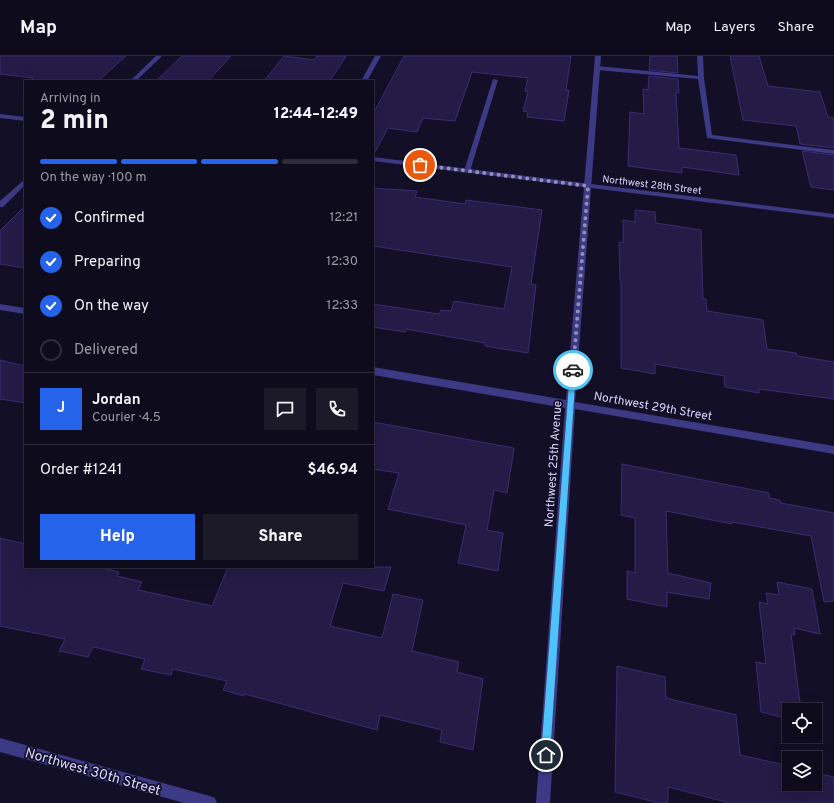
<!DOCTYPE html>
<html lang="en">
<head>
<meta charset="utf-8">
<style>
	body { margin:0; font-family:Overpass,sans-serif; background:#1c1929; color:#f1f3f6; height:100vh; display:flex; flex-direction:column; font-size:15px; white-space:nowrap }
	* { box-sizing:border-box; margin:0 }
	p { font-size:13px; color:#9b9ba3 }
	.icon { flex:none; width:22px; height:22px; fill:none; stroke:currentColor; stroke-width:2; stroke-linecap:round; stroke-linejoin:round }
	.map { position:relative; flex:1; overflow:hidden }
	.drawer { position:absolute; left:24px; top:24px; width:350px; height:488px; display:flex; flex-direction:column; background:#0e0b1c; border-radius:0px; box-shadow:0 4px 16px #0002,0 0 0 1px #2e2b3b }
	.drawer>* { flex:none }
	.tools { position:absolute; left:782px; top:647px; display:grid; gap:8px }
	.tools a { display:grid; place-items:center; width:40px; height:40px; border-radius:0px; background:#0e0b1c; box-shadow:0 4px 16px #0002,0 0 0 1px #2e2b3b; font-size:20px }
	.pin { position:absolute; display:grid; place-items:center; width:34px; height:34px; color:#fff; margin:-17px; border:2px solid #fff; border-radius:50%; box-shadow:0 1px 4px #0007 }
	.courier { position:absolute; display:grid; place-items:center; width:40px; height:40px; margin:-20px; border:3px solid #4fc3f7; border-radius:50%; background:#fff; color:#222; box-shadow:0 1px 5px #0007 }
	.headline em { font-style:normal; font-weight:800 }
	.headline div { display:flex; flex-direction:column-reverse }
	.headline { display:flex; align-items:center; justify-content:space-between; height:68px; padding:0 16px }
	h1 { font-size:26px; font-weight:800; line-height:30px }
	.bar { display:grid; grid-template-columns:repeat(4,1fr); gap:6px 4px; align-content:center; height:48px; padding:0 16px }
	.bar i { height:5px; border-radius:3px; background:#2e2b3b }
	.bar .selected { background:#2563eb }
	.bar p { grid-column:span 4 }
	.line { display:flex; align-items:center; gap:10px; padding:0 16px; border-top:1px solid #2e2b3b }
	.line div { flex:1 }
	.round { display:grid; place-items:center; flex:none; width:42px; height:42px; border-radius:0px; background:#1c1929 }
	ol { padding:0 16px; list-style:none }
	li { display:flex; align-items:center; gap:12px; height:44px }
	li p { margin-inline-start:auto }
	li .icon { padding:4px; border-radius:50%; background:#2563eb; color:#fff; stroke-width:4 }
	li:last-child { color:#9b9ba3 }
	li i { width:22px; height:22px; border:2px solid #2e2b3b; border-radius:50% }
	.primary-button { display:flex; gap:8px; margin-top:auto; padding:8px 16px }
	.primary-button a { flex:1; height:46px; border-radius:0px; background:#2563eb; color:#fff; font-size:16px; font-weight:800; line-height:46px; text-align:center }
	.primary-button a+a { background:#1c1929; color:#f1f3f6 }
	header { display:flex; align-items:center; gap:24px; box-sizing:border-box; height:56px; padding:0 20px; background:#0e0b1c; border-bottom:1px solid #2e2b3b }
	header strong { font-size:19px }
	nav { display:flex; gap:22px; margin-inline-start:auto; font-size:14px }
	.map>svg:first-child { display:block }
	.building { fill:#241b47; stroke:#3b2d73 }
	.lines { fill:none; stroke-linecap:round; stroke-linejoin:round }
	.service { fill:#3d3a85; fill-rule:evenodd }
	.minor { fill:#3d3a85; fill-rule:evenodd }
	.tertiary { fill:#3d3a85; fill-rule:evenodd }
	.route { fill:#4fc3f7 }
	.done { stroke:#948fb3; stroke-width:4; stroke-dasharray:0 7.2 }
	.labels { text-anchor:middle; stroke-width:3.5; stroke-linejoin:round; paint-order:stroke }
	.far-street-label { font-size:10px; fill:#d9d4ff; stroke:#130f26 }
	.street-label { font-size:12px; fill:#d9d4ff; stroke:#130f26 }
	.near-street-label { font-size:14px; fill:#d9d4ff; stroke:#130f26 }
</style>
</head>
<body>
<header>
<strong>Map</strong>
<nav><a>Map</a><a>Layers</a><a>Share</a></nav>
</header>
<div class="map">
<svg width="834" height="747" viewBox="0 0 834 747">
	<rect width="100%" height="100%" fill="#130f26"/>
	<g class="building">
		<path d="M0,0H126L98,25H29L33,22L0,18Z"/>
		<path d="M182,0H231L208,25H156Z"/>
		<path d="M284,0L314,4L317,0H346L330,25H264Z"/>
		<path d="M404,0H571L566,34H569L564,65L527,61L528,56L523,55L528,36L525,35L528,22L472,16L455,65L423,62L417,76L388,72L373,100V58Z"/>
		<path d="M650,0H677L678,17L649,14Z"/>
		<path d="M730,0H759L768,30L820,36L828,61L834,62V92L800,88L796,70L743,64Z"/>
		<path d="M649,20L678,23L679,37H676L679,92L736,99L739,119L682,111V117L628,110L630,56L644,58L643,33L648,34Z"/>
		<path d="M802,95L834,99V134L811,131Z"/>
		<path d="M373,132L417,135L415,141L465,148L466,144L542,154L531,228L536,229L528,297L485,290V287L406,273L405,276L373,271V248L439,258L441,254L451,255L454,245L504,253L512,211L373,190Z"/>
		<path d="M25,150V212L0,208V175Z"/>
		<path d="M635,154L655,156L656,167L701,174L703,243H706L707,255L763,264L767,293L796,297L797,300L834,306V343L759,333V337L725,331L724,320L655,308V318L621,312V225H620L619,186L623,187V164L635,166Z"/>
		<path d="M0,304L25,310V347L0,343Z"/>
		<path d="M373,366L514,392L507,437L494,434L487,474L503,477L498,515L458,507L466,469L388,453L399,417L373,413Z"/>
		<path d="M622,408L769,437V442L780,444L781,447L834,457V545L824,546L811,480L732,466V468L666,455L668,517L711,527L709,543L667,536V551L627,543V515L635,517V462L621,459Z"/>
		<path d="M0,482L25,488V511H98L119,516L117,520L142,526L138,534L212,550L228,511H391L384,535L343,527L330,570L382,582L393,538L423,544L412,595L459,606L457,616L483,623L473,694L440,686L442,674L380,659L377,674L245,638L244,640L223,634L227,625L173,613L171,619L141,613L145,603L93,591L88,601L59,595L65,583L0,570Z"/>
		<path d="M777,526L812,533L820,578L794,572L795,579L791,578L801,654H789V663L761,656L756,606L766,608L759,546L768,548L766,537L779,539Z"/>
		<path d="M617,610L665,621L666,642L736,659L740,699L789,710V728H815V717L834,721V747H730L668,731V747H659L615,736Z"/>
	</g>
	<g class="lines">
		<g class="service">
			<path d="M697,0H703L704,22L712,79L834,94V98L707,82L698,23L597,14L594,12L597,10L698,20Z"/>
			<path d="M493,23L498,24L470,115L465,116L464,115Z"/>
		</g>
		<g class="minor">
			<path d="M156,0H162L136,25H130Z"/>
			<path d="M375,0H381L367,25H361Z"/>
			<path d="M595,0H601L575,346L834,390V398L575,353L550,747H536L565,352L373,319V311L566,344Z"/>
			<path d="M25,123V129L3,151H0V145Z"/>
			<path d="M0,248L25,252V258L0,254Z"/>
			<path d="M0,682L210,740L215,742L217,747H184L0,696Z"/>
		</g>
		<g class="tertiary">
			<path d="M0,58L25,61V65L0,62Z"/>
			<path d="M373,101L834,158V162L373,105Z"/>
		</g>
	</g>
	<path class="route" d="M573,312L576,314L550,699L549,702L546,704L543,702L541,699L570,314Z"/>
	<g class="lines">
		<path class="done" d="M420,109L588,130L573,314"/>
	</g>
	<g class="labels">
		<g class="far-street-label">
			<text transform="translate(652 128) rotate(7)" y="4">Northwest 28th Street</text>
		</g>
		<g class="street-label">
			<text transform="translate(653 350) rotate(10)" y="4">Northwest 29th Street</text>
			<text transform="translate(553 408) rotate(-86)" y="4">Northwest 25th Avenue</text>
		</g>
		<g class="near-street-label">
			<text transform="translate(93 715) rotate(16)" y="5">Northwest 30th Street</text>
		</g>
	</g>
</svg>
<div class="tools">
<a><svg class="icon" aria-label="locate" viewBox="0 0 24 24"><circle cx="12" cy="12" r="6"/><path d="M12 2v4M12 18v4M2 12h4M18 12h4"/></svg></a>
<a><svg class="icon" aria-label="layers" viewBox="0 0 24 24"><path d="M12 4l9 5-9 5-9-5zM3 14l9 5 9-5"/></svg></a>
</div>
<div class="pin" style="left:420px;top:109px;background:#ea580c"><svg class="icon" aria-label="bag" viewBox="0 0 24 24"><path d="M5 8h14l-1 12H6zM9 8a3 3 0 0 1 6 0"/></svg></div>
<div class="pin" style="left:546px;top:699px;background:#1f2937"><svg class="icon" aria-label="home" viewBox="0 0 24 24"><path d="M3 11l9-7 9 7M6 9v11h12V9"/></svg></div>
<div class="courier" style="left:573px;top:314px"><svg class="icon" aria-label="car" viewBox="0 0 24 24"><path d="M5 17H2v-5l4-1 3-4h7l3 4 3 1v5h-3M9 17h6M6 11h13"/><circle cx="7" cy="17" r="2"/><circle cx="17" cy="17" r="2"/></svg></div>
<section class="drawer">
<div class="headline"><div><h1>2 min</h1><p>Arriving in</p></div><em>12:44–12:49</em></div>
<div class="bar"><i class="selected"></i><i class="selected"></i><i class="selected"></i><i></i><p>On the way · 100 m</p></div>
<ol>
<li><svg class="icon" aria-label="check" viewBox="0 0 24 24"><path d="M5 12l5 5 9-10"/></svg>Confirmed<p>12:21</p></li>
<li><svg class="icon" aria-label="check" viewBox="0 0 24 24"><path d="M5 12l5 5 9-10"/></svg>Preparing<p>12:30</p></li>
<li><svg class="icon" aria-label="check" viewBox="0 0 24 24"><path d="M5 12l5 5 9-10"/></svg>On the way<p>12:33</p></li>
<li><i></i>Delivered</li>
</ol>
<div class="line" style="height:72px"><b class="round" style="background:#2563eb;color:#fff">J</b><div><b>Jordan</b><p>Courier · 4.5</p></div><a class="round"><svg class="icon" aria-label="chat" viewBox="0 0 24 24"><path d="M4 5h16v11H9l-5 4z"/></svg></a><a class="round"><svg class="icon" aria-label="phone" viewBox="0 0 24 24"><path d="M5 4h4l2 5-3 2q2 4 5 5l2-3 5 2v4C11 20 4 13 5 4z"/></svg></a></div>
<div class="line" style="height:52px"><div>Order #1241</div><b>$46.94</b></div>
<div class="primary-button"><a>Help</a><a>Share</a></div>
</section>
</div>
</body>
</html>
